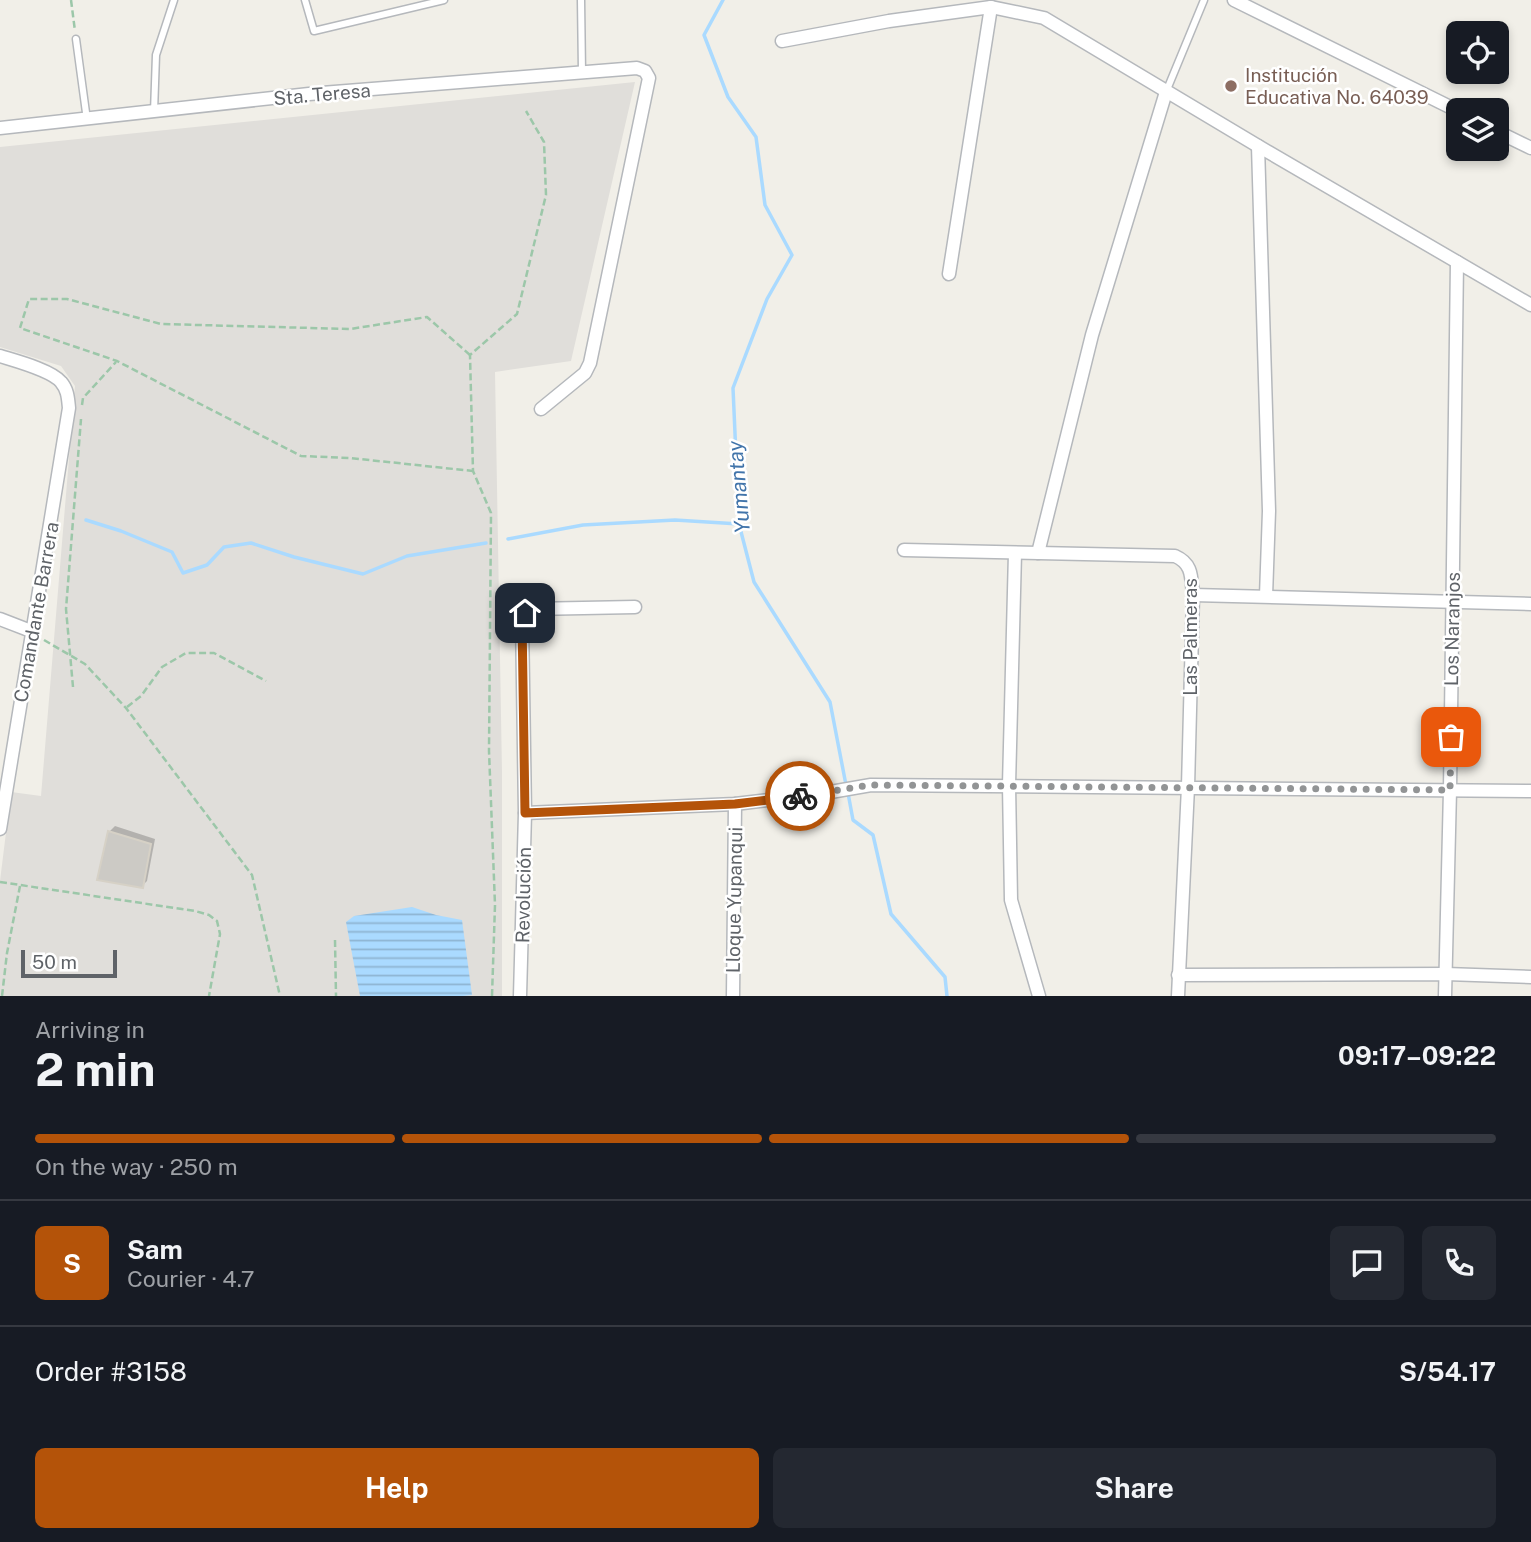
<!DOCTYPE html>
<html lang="en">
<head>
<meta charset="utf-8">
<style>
	body { margin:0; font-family:"Public Sans",sans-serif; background:#242831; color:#f1f3f6; height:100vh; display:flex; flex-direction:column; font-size:26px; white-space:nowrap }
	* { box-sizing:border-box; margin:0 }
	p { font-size:23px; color:#9ea1a6 }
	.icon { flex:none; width:38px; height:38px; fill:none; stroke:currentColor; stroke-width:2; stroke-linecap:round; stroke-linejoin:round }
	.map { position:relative; height:996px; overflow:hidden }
	.details { display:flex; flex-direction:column; background:#171b24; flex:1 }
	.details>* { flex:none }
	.tools { position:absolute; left:1446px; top:21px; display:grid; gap:14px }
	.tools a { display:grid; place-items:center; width:63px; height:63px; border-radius:10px; background:#171b24; box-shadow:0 4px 10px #0003; font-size:35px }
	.scale { position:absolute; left:21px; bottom:18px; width:96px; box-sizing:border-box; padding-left:7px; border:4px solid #5f6368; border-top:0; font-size:19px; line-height:24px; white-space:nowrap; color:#5f6368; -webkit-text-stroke:5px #fff; paint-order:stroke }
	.pin { position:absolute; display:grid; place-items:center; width:60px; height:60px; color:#fff; margin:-30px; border-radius:14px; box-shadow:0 4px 10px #0006 }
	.courier { position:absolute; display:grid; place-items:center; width:70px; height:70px; margin:-35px; border:5px solid #b45309; border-radius:50%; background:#fff; color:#222; box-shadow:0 2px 9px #0007 }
	.head em { font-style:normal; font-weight:700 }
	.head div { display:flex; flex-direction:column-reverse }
	.head { display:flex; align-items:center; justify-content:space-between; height:119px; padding:0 35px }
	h1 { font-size:46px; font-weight:700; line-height:52px }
	.bar { display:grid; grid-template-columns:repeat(4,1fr); gap:10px 7px; align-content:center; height:84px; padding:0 35px }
	.bar i { height:9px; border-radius:5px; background:#363941 }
	.bar .current { background:#b45309 }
	.bar p { grid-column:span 4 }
	.line { display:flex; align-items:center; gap:18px; padding:0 35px; border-top:2px solid #363941 }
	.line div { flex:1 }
	.round { display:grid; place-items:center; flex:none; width:74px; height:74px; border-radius:10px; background:#242831 }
	.action { display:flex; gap:14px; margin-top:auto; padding:14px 35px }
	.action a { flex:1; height:80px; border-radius:10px; background:#b45309; color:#fff; font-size:28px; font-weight:700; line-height:80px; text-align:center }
	.action a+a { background:#242831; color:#f1f3f6 }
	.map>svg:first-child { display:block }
	.industrial { fill:#e0deda }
	.water { fill:url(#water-rules) }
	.shadow { fill:#0003 }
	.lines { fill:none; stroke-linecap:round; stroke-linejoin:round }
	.stream { stroke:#aadaff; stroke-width:3.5 }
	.building { fill:#cccac5; stroke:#d6d1c6; stroke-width:2 }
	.lane-casing { stroke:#b5b8bc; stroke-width:9 }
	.street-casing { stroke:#b5b8bc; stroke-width:15 }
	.path { stroke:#9cc7a9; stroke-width:2.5; stroke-dasharray:7 3.5; stroke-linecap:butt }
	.lane { stroke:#fff; stroke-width:6 }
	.street { stroke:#fff; stroke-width:12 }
	.done { stroke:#929495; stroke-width:7; stroke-dasharray:0 12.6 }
	.route { stroke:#b45309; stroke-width:9 }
	.education-dot { fill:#8d6e63; stroke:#fff; stroke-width:2.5 }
	.labels { text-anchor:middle; stroke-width:5; stroke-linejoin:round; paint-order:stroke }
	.education-label { font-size:19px; fill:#785e54; stroke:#fff; text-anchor:start }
	.street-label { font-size:19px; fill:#5f6368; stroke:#fff }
	.water-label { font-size:21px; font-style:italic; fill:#4174aa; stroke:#fff }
</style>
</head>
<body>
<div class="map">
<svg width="1531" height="996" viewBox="0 0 1531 996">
	<defs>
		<pattern id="water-rules" width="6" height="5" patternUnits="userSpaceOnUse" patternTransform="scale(1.75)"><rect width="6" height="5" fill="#aadaff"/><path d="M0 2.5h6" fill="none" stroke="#8eb4d2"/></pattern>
	</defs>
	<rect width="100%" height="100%" fill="#f1efe8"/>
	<path class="industrial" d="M635,82L571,361L495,372L502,772V996H0V881L11,792L41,796L75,386L61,366L0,347V147Z"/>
	<path class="water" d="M412,907L436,915L462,920L472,995L463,996H360L346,922L354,916Z"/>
	<path class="shadow" d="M115,826L155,839L147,881L142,886L109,832Z"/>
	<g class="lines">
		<g class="stream">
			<path d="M723,0L704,35L728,97L756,137L765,205L792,255L767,299L733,388L739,524L754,582L830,702L846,785"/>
			<path d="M86,520L121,531L172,552L183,573L207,565L224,547L251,543L294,557L363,574L407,556L486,543"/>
			<path d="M508,539L583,525L675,520L739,524"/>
			<path d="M848,793L853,820L873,835L891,914L945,977L947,996"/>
		</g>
	</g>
	<path class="building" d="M108,831L151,844L143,888L97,880Z"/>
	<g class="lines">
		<g class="lane-casing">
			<g id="lane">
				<path d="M305,0L314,31L444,0"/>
				<path d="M581,0L582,72"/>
				<path d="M76,39L87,120"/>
				<path d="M1166,92L1204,0"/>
				<path d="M154,112L156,55L174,0"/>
			</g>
		</g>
		<g class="street-casing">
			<g id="street">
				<path d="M1234,0L1458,111"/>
				<path d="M782,41L889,21L991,7L1044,18L1258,146L1531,305"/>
				<path d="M0,128L309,94L637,68L645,71L649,78L590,363L585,373L541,409"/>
				<path d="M1496,131L1531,148"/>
				<path d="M1258,146L1269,511L1266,596"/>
				<path d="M949,274L991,7"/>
				<path d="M0,356C16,361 51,370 61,382C68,390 68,399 69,408L0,829"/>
				<path d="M904,550L1175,556C1193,564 1191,577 1193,595L1188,787L1178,996"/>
				<path d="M1015,553L1009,785L1011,900L1039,996"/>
				<path d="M1038,553L1092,335L1166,92"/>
				<path d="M1193,595L1531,604"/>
				<path d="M0,619L31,631"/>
				<path d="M525,813L735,804L819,794L871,785L1531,791"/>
				<path d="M1178,975L1446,974L1531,977"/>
				<path d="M520,996L525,813L522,619L525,613L531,609L635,607"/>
				<path d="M733,996L735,804"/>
				<path d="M1445,996L1450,790L1457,262"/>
			</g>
		</g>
		<g class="path">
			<path d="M71,0L75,31"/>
			<path d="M470,355L427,317L350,329L161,324L67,299H29L20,328L117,361L301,456L350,458L473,471"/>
			<path d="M82,405L83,398L116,362"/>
			<path d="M44,640L85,664L126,708L252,875L280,996"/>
			<path d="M73,687L66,609L81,419"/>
			<path d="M127,707L141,696L162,667L186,653H214L266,681"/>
			<path d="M0,882L195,911L209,915L217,921L220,934L209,996"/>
			<path d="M335,940L336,996"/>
			<path d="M2,996L7,953L20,886"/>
			<path d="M492,996L495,905L489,751L491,513L473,471L470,355L517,314L546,195L544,142L526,111"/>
		</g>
		<use href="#lane" class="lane"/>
		<use href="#street" class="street"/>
	</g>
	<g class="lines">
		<path class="done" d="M800,796L871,785L1450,790L1451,737"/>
		<path class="route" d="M525,613L522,619L525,813L735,804L800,796"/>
	</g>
	<circle class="education-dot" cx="1231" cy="86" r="7"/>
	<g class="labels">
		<g class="education-label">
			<text x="1245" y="82">Institución<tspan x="1245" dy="22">Educativa No. 64039</tspan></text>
		</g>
		<g class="street-label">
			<text transform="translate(322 94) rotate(-5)" y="7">Sta. Teresa</text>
			<text transform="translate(36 612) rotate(-80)" y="7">Comandante Barrera</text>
			<text transform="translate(1452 629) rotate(-89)" y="7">Los Naranjos</text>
			<text transform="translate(1190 637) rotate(-90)" y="7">Las Palmeras</text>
			<text transform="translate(523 895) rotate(-89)" y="7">Revolución</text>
			<text transform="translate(734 900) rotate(-89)" y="7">Lloque Yupanqui</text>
		</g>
		<g class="water-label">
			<text transform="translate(739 487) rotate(-95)" y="7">Yumantay</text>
		</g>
	</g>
</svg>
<div class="tools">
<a><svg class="icon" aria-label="locate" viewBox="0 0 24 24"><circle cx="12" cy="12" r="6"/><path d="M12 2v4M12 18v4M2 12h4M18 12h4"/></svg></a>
<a><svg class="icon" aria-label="layers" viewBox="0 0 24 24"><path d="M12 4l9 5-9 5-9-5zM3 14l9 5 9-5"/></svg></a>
</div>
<div class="scale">50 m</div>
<div class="pin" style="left:1451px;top:737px;background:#ea580c"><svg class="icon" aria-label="bag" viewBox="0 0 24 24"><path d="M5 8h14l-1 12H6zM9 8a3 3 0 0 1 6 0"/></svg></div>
<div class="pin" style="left:525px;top:613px;background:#1f2937"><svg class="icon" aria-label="home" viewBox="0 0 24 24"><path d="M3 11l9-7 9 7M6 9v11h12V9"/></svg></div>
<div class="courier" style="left:800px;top:796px"><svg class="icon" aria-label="bike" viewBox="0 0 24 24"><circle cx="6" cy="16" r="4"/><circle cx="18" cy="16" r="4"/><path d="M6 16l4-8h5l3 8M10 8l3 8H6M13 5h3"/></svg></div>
</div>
<section class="details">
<div class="head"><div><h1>2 min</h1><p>Arriving in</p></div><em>09:17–09:22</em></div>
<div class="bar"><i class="current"></i><i class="current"></i><i class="current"></i><i></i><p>On the way · 250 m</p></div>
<div class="line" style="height:126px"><b class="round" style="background:#b45309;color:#fff">S</b><div><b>Sam</b><p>Courier · 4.7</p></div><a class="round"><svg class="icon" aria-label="chat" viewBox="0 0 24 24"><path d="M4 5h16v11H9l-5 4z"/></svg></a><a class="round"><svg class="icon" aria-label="phone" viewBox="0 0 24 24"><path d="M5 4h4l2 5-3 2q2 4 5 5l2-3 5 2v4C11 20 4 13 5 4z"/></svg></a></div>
<div class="line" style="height:91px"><div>Order #3158</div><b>S/54.17</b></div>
<div class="action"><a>Help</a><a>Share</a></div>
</section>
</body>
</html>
